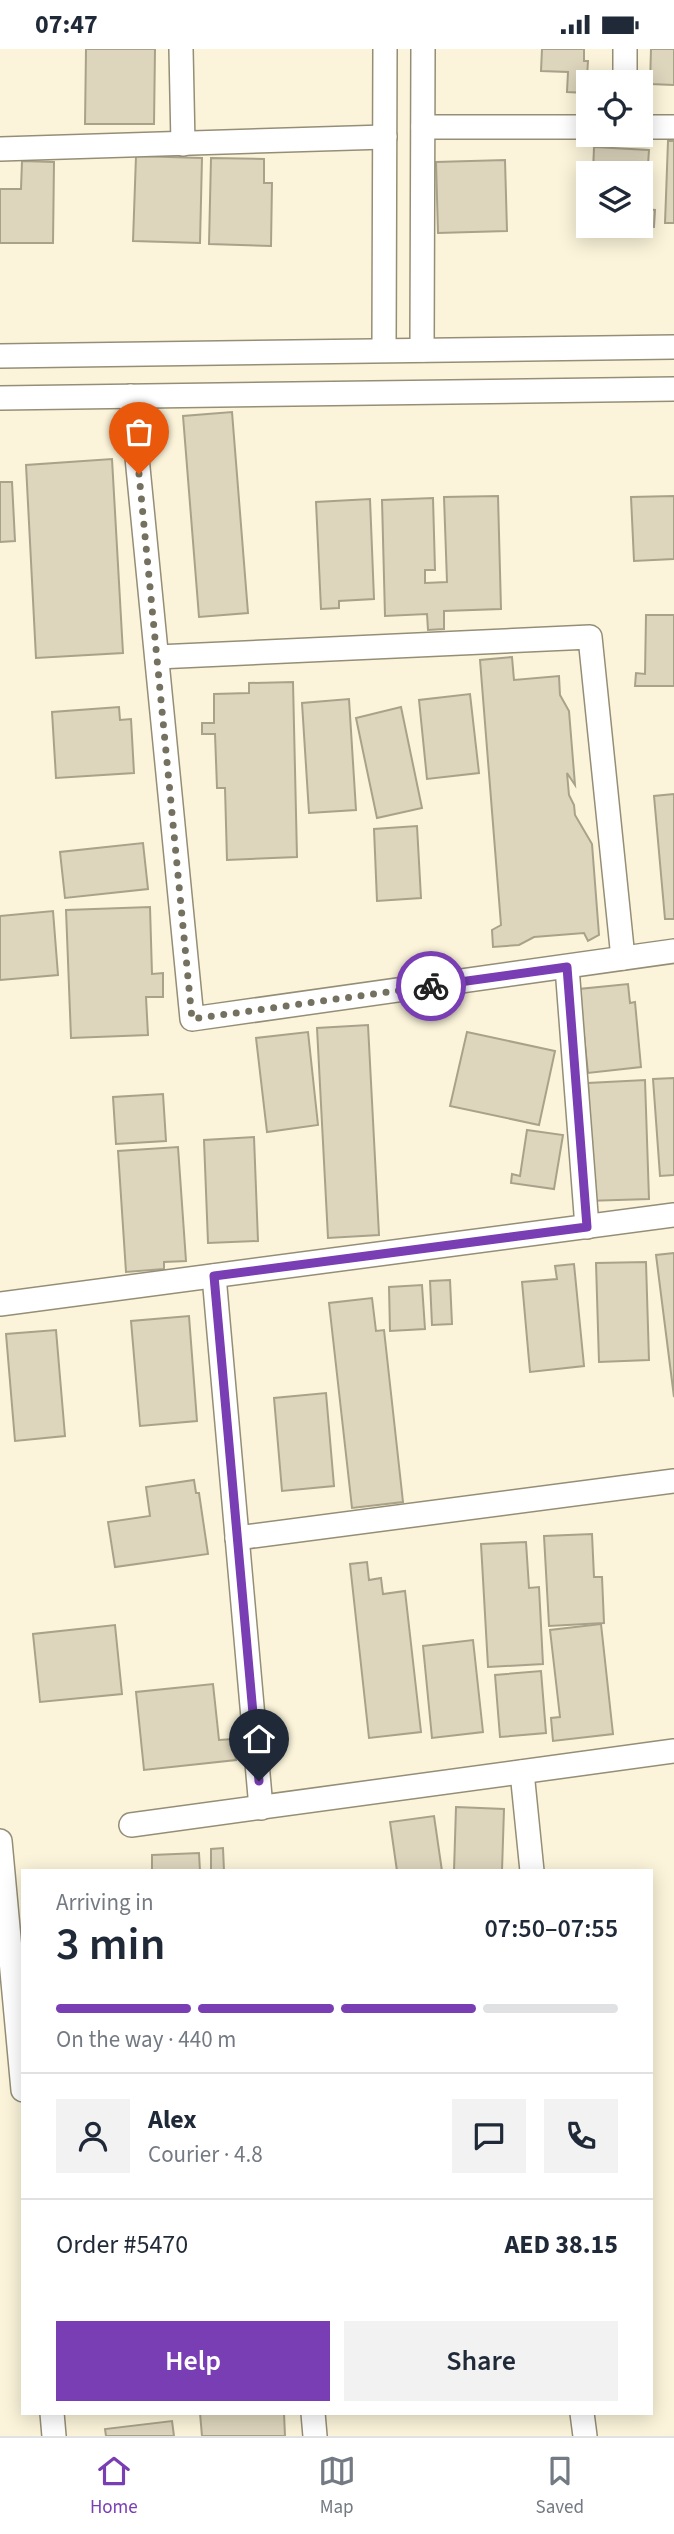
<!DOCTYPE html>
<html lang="en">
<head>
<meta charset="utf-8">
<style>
	body { margin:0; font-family:"Source Sans 3",sans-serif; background:#f2f2f3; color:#1f2937; height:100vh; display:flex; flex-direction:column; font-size:26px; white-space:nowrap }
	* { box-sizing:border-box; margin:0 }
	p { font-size:23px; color:#747a83 }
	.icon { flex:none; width:38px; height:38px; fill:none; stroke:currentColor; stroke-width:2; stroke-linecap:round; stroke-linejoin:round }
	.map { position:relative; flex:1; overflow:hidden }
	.panel { position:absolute; left:21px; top:1820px; width:632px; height:546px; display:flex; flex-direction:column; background:#fff; border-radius:0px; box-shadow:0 4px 18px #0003 }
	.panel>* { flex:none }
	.fabs { position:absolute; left:576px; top:21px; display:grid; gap:14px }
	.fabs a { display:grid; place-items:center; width:77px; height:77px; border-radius:0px; background:#fff; box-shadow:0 4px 18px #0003; font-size:35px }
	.pin { position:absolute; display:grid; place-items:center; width:60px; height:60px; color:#fff; margin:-72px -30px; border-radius:50% 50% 50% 0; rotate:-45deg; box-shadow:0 0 7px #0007 }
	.pin .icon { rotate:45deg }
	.courier { position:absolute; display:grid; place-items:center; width:70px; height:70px; margin:-35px; border:5px solid #793eb4; border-radius:50%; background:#fff; color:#222; box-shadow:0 2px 9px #0007 }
	.overview em { font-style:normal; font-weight:600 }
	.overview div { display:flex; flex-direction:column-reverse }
	.overview { display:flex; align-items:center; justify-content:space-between; height:119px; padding:0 35px }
	h1 { font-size:46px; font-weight:600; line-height:52px }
	.bar { display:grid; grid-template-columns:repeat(4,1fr); gap:10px 7px; align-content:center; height:84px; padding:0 35px }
	.bar i { height:9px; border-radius:5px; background:#e0e1e3 }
	.bar .selected { background:#793eb4 }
	.bar p { grid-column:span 4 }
	.line { display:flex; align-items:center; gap:18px; padding:0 35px; border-top:2px solid #e0e1e3 }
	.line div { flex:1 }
	.round { display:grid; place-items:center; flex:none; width:74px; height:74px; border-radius:0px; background:#f2f2f3 }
	.action { display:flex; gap:14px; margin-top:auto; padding:14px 35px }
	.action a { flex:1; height:80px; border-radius:0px; background:#793eb4; color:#fff; font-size:28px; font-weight:600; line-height:80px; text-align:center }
	.action a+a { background:#f2f2f3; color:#1f2937 }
	.status { display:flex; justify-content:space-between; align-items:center; height:49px; padding:0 35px; background:#fff; direction:ltr }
	.status svg { height:19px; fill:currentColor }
	.dock { display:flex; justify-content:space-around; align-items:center; height:98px; border-top:2px solid #e0e1e3; background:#fff; font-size:19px; color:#747a83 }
	.dock a { display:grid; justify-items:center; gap:4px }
	.dock .selected { color:#793eb4 }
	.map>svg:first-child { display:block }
	.building { fill:#ddd5bc; stroke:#a9a28a; stroke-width:2 }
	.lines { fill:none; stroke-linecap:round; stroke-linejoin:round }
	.street-casing { stroke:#958e76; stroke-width:26 }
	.street { stroke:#fff; stroke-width:23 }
	.done { stroke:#757161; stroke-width:7; stroke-dasharray:0 12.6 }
	.route { stroke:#793eb4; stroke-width:9 }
</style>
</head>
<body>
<div class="status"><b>07:47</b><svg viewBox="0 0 49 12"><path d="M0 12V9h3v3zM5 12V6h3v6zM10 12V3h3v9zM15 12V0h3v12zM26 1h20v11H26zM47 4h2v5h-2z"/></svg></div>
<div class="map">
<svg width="674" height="2387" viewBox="0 0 674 2387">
	<rect width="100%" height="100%" fill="#fbf4da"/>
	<g class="building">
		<path d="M86,0H155L154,75H85Z"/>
		<path d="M542,0H584V12H588L586,44L567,43L568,23L541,22Z"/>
		<path d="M651,0H674V36L650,35Z"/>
		<path d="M668,92H674V174H665Z"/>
		<path d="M594,98L649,101L645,160L655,161L654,178L640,177V124H593Z"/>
		<path d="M136,107L202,109L200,194L133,192Z"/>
		<path d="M211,109L264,110V134H272L271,197L209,195Z"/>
		<path d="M505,111L507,182L438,184L436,113Z"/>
		<path d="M22,112L54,113L53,194H0V140H21Z"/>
		<path d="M232,363L248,564L199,568L183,367Z"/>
		<path d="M112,410L123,604L36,609L26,416Z"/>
		<path d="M0,433H12L15,492L0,493Z"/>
		<path d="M498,447L501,560L444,562V580L428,581L427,565L385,567L382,451L433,449L435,521H425V534L447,533L444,448Z"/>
		<path d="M674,447V510L634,512L631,448Z"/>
		<path d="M370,450L374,550L339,552V559L321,560L316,453Z"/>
		<path d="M646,566H674V637H635L636,624L645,625Z"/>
		<path d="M512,608L514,631L559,627L560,646L569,662L575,736L567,724L569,746L574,756L575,766L592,795L599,886L588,892L584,884L534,888L519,896L493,898L492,881L501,876L480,611Z"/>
		<path d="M293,633L297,808L227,811L225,739H217L215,685H202V674H214V645L249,644V634Z"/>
		<path d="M470,645L479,724L427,730L419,651Z"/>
		<path d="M349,650L356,761L309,764L302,654Z"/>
		<path d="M119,658L120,671L131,670L134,724L56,729L52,663Z"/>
		<path d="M401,658L422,759L377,769L356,669Z"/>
		<path d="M674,745V870H665L654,747Z"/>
		<path d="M417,777L421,849L377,852L374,780Z"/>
		<path d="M143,794L148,840L65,849L60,803Z"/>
		<path d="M150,858L152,925L163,924V948H146L148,986L71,989L66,861Z"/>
		<path d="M53,862L58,926L0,931V867Z"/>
		<path d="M628,935L630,954L635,953L641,1018L588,1024L579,940Z"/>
		<path d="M368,976L379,1186L328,1189L317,979Z"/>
		<path d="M308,983L318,1076L267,1083L256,989Z"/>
		<path d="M467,983L555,1002L539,1076L450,1057Z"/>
		<path d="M674,1029V1126L660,1127L653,1030Z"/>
		<path d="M645,1031L649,1150L586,1152L592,1128L588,1034Z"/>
		<path d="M163,1045L166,1092L116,1095L113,1048Z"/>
		<path d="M527,1081L563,1086L554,1140L511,1134L512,1125L520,1127Z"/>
		<path d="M254,1088L258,1192L208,1194L204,1091Z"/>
		<path d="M178,1098L186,1212L164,1213V1220L126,1223L118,1102Z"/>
		<path d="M674,1204V1348L656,1206Z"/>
		<path d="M646,1213L649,1311L599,1313L596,1214Z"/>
		<path d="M574,1215L584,1317L530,1323L522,1233L557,1230L555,1217Z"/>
		<path d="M450,1231L452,1275L432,1276L430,1232Z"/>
		<path d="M422,1236L425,1280L390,1282L389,1238Z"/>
		<path d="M372,1249L376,1282L384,1281L403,1453L352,1459L329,1254Z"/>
		<path d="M189,1267L197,1372L140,1377L131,1272Z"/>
		<path d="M56,1281L65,1387L15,1392L6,1285Z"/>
		<path d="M326,1344L334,1437L282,1442L274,1349Z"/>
		<path d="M194,1431L196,1444H199L208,1505L115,1518L108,1473L150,1467L146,1438Z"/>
		<path d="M592,1485L594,1528H602L604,1574L549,1577L544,1487Z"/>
		<path d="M526,1493L529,1539L539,1538L543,1615L488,1618L481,1495Z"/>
		<path d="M367,1513L369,1531L381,1529L383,1545L405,1542L421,1683L369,1689L350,1515Z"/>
		<path d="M601,1575L613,1685L553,1692L551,1669L560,1668L550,1581Z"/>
		<path d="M115,1576L122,1645L40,1653L33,1585Z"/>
		<path d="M473,1591L483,1683L432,1689L423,1597Z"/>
		<path d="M541,1622L546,1684L500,1688L495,1626Z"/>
		<path d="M213,1635L219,1691L233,1690L236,1711L144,1721L136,1643Z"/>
		<path d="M456,1758L504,1760L502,1822H454Z"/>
		<path d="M434,1767L442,1822H397L390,1773Z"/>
		<path d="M223,1799L224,1822H211V1800Z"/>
		<path d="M199,1804L200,1822H152V1806Z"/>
		<path d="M200,2364H284L285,2387H202Z"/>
		<path d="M172,2372L174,2387H106L105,2380Z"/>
	</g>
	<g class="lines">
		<g class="street-casing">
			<g id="street">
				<path d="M181,0L183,95"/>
				<path d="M625,0V33"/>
				<path d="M423,78H588"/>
				<path d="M640,78H674"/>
				<path d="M0,100L385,88"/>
				<path d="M384,301L385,0"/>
				<path d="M422,301L423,0"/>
				<path d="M0,307L674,298"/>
				<path d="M131,347L192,970L674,902"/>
				<path d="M0,349L674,340"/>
				<path d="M157,608L590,588L623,909"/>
				<path d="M567,918L587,1178"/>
				<path d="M214,1227L261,1759"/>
				<path d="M0,1255L674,1166"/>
				<path d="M237,1489L674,1432"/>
				<path d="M522,1723L532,1822"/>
				<path d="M131,1776L674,1702"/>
				<path d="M0,1792L23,2041"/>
				<path d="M52,2364L54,2387"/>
				<path d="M313,2364L315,2387"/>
				<path d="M582,2364L585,2387"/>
			</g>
		</g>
		<use href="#street" class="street"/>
	</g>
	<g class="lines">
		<path class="done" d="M139,425L192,970L431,937"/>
		<path class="route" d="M259,1732L214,1227L587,1178L567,918L431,937"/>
	</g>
</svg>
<div class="fabs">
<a><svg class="icon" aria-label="locate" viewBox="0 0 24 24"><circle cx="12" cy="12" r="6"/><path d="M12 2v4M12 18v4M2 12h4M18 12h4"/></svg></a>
<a><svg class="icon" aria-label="layers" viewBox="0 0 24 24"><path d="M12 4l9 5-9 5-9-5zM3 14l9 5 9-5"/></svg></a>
</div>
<div class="pin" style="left:139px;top:425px;background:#ea580c"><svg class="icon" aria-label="bag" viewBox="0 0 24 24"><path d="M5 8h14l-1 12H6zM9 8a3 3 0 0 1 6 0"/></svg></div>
<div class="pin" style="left:259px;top:1732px;background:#1f2937"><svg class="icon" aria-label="home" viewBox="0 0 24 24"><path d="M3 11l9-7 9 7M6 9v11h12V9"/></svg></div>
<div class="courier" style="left:431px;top:937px"><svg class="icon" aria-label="bike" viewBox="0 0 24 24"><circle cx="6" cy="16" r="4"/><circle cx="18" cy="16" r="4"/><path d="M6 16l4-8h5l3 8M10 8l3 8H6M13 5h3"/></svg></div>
<section class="panel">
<div class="overview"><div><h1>3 min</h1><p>Arriving in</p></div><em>07:50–07:55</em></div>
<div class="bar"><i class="selected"></i><i class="selected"></i><i class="selected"></i><i></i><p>On the way · 440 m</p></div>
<div class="line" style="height:126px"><a class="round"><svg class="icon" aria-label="person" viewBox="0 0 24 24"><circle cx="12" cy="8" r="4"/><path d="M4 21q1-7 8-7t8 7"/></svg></a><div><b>Alex</b><p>Courier · 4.8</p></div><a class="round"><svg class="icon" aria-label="chat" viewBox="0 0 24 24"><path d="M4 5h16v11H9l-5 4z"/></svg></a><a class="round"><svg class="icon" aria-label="phone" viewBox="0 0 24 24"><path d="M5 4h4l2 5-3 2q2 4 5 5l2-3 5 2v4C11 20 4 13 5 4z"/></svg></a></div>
<div class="line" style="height:91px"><div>Order #5470</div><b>AED 38.15</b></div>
<div class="action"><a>Help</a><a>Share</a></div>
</section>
</div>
<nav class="dock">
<a class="selected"><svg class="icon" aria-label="home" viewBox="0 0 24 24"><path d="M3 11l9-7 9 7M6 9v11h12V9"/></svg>Home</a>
<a><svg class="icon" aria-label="map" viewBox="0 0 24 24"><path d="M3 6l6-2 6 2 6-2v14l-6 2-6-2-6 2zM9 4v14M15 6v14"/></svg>Map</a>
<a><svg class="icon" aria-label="saved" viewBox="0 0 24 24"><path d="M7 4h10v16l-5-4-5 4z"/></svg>Saved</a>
</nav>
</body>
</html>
